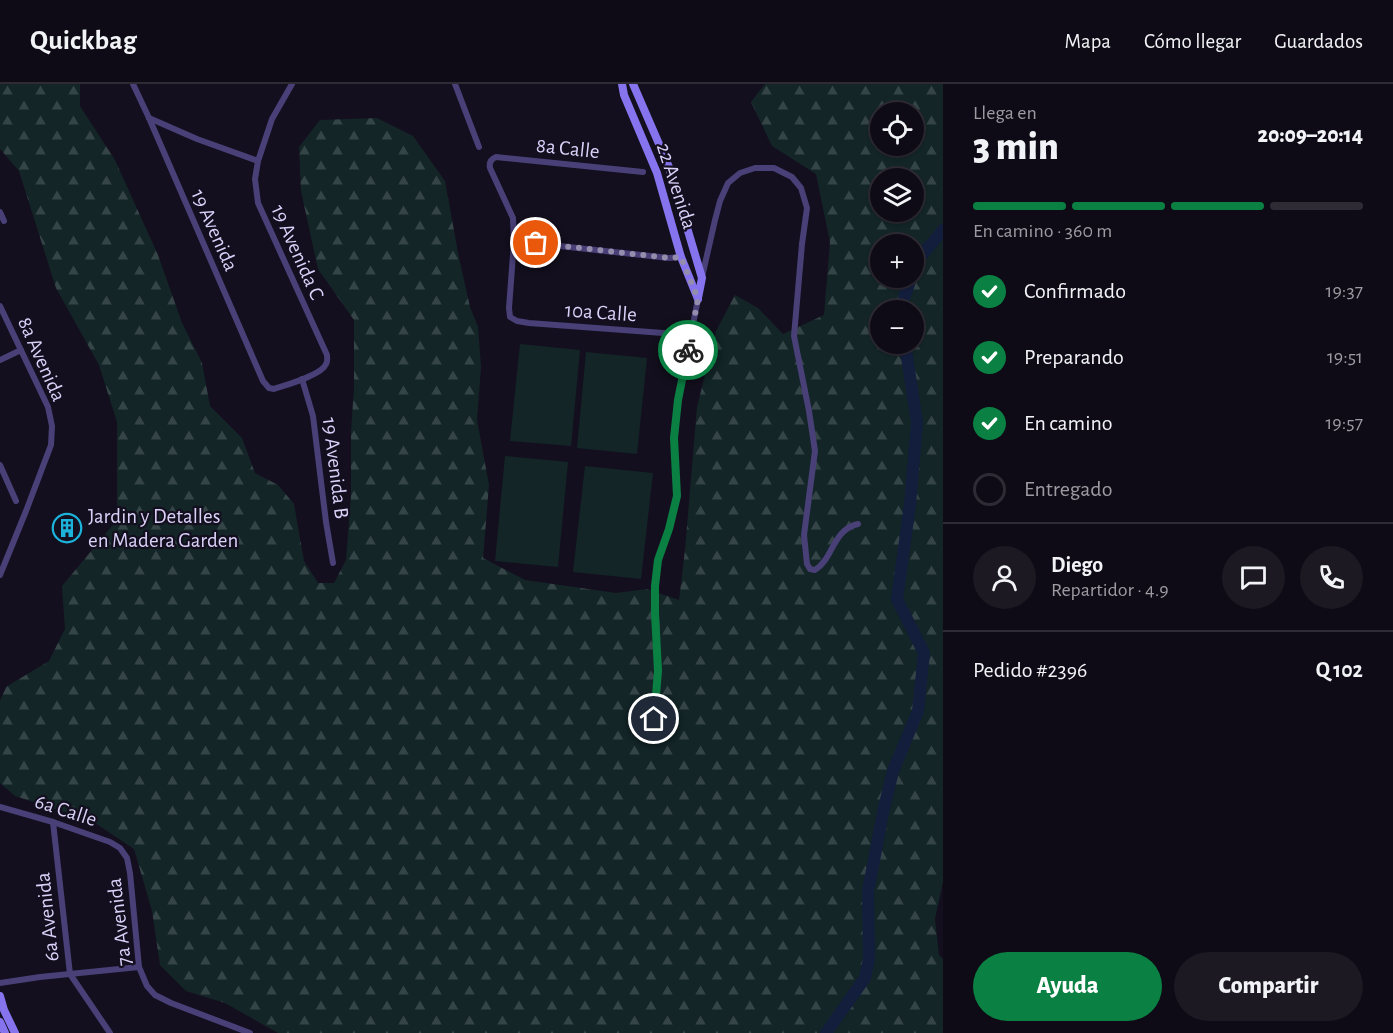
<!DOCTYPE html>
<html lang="es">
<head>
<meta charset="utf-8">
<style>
	body { margin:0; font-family:"Alegreya Sans",sans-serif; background:#1c1923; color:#f1f3f6; height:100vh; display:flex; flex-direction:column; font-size:22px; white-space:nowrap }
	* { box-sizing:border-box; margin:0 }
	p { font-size:20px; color:#9b9ba1 }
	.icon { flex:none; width:33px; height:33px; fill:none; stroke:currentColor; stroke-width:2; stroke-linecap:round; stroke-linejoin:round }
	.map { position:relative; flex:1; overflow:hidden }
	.details { display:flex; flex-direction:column; background:#0e0b16; width:450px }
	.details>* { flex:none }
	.fabs { position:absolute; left:870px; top:18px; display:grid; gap:12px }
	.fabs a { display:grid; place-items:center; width:54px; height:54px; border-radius:50%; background:#0e0b16; box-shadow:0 2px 4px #0004,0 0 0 2px #2e2b35; font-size:30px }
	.pin { position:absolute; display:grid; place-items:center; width:51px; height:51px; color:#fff; margin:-26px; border:3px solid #fff; border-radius:50%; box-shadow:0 2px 6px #0007 }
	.courier { position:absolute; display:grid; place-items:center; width:60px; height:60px; margin:-30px; border:4px solid #0b8043; border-radius:50%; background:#fff; color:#222; box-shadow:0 2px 8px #0007 }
	.head em { font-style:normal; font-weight:800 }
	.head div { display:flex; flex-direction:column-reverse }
	.head { display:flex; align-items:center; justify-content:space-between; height:102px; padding:0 30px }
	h1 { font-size:39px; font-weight:800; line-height:45px }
	.bar { display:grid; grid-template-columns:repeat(4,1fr); gap:9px 6px; align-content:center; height:72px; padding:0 30px }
	.bar i { height:8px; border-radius:4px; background:#2e2b35 }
	.bar .current { background:#0b8043 }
	.bar p { grid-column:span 4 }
	.line { display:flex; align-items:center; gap:15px; padding:0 30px; border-top:2px solid #2e2b35 }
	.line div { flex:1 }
	.round { display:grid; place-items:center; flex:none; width:63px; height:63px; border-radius:32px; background:#1c1923 }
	ol { padding:0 30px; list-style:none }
	li { display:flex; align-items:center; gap:18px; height:66px }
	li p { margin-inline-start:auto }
	li .icon { padding:6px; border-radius:50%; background:#0b8043; color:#fff; stroke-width:4 }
	li:last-child { color:#9b9ba1 }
	li i { width:33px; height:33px; border:3px solid #2e2b35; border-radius:50% }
	.action { display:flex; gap:12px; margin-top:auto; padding:12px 30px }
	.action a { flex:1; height:69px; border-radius:36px; background:#0b8043; color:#fff; font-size:24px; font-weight:800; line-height:69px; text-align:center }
	.action a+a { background:#1c1923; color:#f1f3f6 }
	header { display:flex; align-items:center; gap:36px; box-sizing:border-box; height:84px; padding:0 30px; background:#0e0b16; border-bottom:2px solid #2e2b35 }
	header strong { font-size:28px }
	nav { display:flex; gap:33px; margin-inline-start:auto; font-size:21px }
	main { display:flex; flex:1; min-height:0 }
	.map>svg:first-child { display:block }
	.grass { fill:#132527 }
	.forest { fill:url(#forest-firs); fill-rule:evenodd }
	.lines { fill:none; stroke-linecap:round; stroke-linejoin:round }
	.river { stroke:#131e3d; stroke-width:12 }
	.street { stroke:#484077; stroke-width:6 }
	.secondary { stroke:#8574ed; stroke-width:8 }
	.done { stroke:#948dac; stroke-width:6; stroke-dasharray:0 10.8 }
	.route { stroke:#0b8043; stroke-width:8 }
	.labels { text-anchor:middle; stroke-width:4.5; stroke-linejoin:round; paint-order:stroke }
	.street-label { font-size:21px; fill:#dad1f9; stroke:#130f1e }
	.poi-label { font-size:21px; fill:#dad1f9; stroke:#130f1e; text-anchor:start }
</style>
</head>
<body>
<header>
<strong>Quickbag</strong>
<nav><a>Mapa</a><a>Cómo llegar</a><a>Guardados</a></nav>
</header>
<main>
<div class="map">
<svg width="943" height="949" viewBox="0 0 943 949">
	<defs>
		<pattern id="forest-firs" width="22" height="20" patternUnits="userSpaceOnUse" patternTransform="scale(1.5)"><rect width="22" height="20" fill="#132527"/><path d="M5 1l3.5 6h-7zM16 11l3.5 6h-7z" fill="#354447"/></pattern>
	</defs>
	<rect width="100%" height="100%" fill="#130f1e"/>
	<g class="grass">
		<path d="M520,260L580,266L571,362L510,357Z"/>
		<path d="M586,268L647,274L637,370L577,364Z"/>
		<path d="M505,372L568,378L558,483L495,477Z"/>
		<path d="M585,382L653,389L641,495L573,488Z"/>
	</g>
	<path class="forest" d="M0,0H80V22L115,76L158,171L182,239L202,279L210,322L242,354L255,389L278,401L294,420L304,477L318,499H334L346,476L351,412V348L354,303V236L318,185L301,107L299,63L320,36L377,34L413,52L445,97L459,174L470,223L478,243L481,283L477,336L489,401L483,474L525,496L616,509L647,505L679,516L685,466L697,323L716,247L735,211L758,224L783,250L824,231L830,158L816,90L772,62L751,18L765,0H943V798L935,835L939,871L943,875V949H278L225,919L186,907L160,881L152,827L134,765L92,737L15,712L0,699V617L6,603L49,577L65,545L62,502L117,436V338L99,281L56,204L19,87L0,65ZM880,28H914V62H880ZM880,94H914V128H880ZM880,160H914V194H880ZM880,226H914V260H880Z"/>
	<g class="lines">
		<g class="river">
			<path d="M914,186L916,178L943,146"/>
			<path d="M900,226L911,194"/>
			<path d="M826,949L865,894L869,875L868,807L884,724L893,687L918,627L924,569L897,515L910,421L917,338L905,260"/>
		</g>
		<g class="street">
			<path d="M133,0L149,34L263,297L269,304L274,305C286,301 322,291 326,280C328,277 327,274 327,271L258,119L255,95L258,77L272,35L292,0"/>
			<path d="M455,0L479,63"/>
			<path d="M149,34L197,55L258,77"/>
			<path d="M643,88L496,73C491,75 489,79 490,84L513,134L514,157L509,224L510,233L517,237L529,239L690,251"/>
			<path d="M0,128L4,137"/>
			<path d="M514,157L669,174L681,173"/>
			<path d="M702,193L715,136L720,117L728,99L740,89L755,84H774L792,93L801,104L807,124L802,160L794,252L809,327L815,367L804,451L807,480L810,485L815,486C834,474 832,446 858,440"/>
			<path d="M0,222L48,323L52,342L51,361L26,427L0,491"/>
			<path d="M0,276L21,266"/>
			<path d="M302,295L313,332L326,438L333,479"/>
			<path d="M0,381L16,417"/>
			<path d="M654,635L658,587L655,503L658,476L669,445L677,412L674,354L678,316L698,215"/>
			<path d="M0,723L53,738L110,758L120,764L127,774L130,789L139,883L147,902L155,911L171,919L250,949"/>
			<path d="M53,738L70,890L110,949"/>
			<path d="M0,899L40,893L139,883"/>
		</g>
		<g class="secondary">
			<path d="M622,0L624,11L657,89L681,173L698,215"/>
			<path d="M633,0L669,83L702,194L698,214"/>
			<path d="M0,912L4,926L15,949"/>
			<path d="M0,938L5,949"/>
		</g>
	</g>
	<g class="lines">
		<path class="done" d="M536,159L669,174L681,173L698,215L688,266"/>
		<path class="route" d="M654,635L658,587L655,529V502L658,476L669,445L677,412L674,354L678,316L688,266"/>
	</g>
	<defs>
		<g id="building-ring" transform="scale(1.5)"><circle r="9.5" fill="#130f1e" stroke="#1cb2da" stroke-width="1.5"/><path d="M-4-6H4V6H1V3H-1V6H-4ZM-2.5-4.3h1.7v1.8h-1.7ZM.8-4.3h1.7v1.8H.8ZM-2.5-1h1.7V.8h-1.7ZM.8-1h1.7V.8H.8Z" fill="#1cb2da"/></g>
	</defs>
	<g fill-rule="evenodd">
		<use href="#building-ring" x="67" y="444"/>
	</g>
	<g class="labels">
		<g class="street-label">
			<text transform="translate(568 64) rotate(6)" y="7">8a Calle</text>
			<text transform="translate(677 102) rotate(72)" y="7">22 Avenida</text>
			<text transform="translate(215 146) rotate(66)" y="7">19 Avenida</text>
			<text transform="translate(298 168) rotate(66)" y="7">19 Avenida C</text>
			<text transform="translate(601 228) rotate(4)" y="7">10a Calle</text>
			<text transform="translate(42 275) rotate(66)" y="7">8a Avenida</text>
			<text transform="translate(336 384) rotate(83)" y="7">19 Avenida B</text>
			<text transform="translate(66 726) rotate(18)" y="7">6a Calle</text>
			<text transform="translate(47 833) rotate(-96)" y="7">6a Avenida</text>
			<text transform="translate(119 838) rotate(-97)" y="7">7a Avenida</text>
		</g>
		<g class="poi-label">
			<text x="88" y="439">Jardin y Detalles<tspan x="88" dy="24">en Madera Garden</tspan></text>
		</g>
	</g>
</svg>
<div class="fabs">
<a><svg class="icon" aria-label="locate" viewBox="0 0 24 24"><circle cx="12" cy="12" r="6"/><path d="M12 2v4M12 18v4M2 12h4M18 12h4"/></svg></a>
<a><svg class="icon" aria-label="layers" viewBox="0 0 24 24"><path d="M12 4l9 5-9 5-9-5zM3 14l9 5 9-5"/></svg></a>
<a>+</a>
<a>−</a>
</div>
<div class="pin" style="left:536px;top:159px;background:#ea580c"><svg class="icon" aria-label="bag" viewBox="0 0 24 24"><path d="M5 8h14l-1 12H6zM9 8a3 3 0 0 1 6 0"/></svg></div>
<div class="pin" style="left:654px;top:635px;background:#1f2937"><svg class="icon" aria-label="home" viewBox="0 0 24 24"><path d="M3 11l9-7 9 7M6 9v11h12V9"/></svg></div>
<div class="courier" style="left:688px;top:266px"><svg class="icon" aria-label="bike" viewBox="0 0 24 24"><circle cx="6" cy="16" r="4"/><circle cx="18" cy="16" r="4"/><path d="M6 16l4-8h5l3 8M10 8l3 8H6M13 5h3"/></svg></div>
</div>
<section class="details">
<div class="head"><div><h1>3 min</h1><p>Llega en</p></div><em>20:09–20:14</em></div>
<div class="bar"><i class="current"></i><i class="current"></i><i class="current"></i><i></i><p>En camino · 360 m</p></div>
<ol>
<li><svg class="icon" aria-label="check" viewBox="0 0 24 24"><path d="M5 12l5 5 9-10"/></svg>Confirmado<p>19:37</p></li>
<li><svg class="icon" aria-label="check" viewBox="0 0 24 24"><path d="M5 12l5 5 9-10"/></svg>Preparando<p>19:51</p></li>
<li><svg class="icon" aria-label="check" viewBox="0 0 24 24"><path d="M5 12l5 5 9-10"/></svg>En camino<p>19:57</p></li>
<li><i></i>Entregado</li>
</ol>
<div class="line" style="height:108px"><a class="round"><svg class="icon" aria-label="person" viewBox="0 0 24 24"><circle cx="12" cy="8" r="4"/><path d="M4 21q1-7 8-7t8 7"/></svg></a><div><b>Diego</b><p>Repartidor · 4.9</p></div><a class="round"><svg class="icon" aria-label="chat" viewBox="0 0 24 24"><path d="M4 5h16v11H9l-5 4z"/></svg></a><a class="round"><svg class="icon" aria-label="phone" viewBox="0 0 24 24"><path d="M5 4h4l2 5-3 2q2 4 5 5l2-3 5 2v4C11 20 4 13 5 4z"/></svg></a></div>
<div class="line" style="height:78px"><div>Pedido #2396</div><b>Q 102</b></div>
<div class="action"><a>Ayuda</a><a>Compartir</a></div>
</section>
</main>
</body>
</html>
